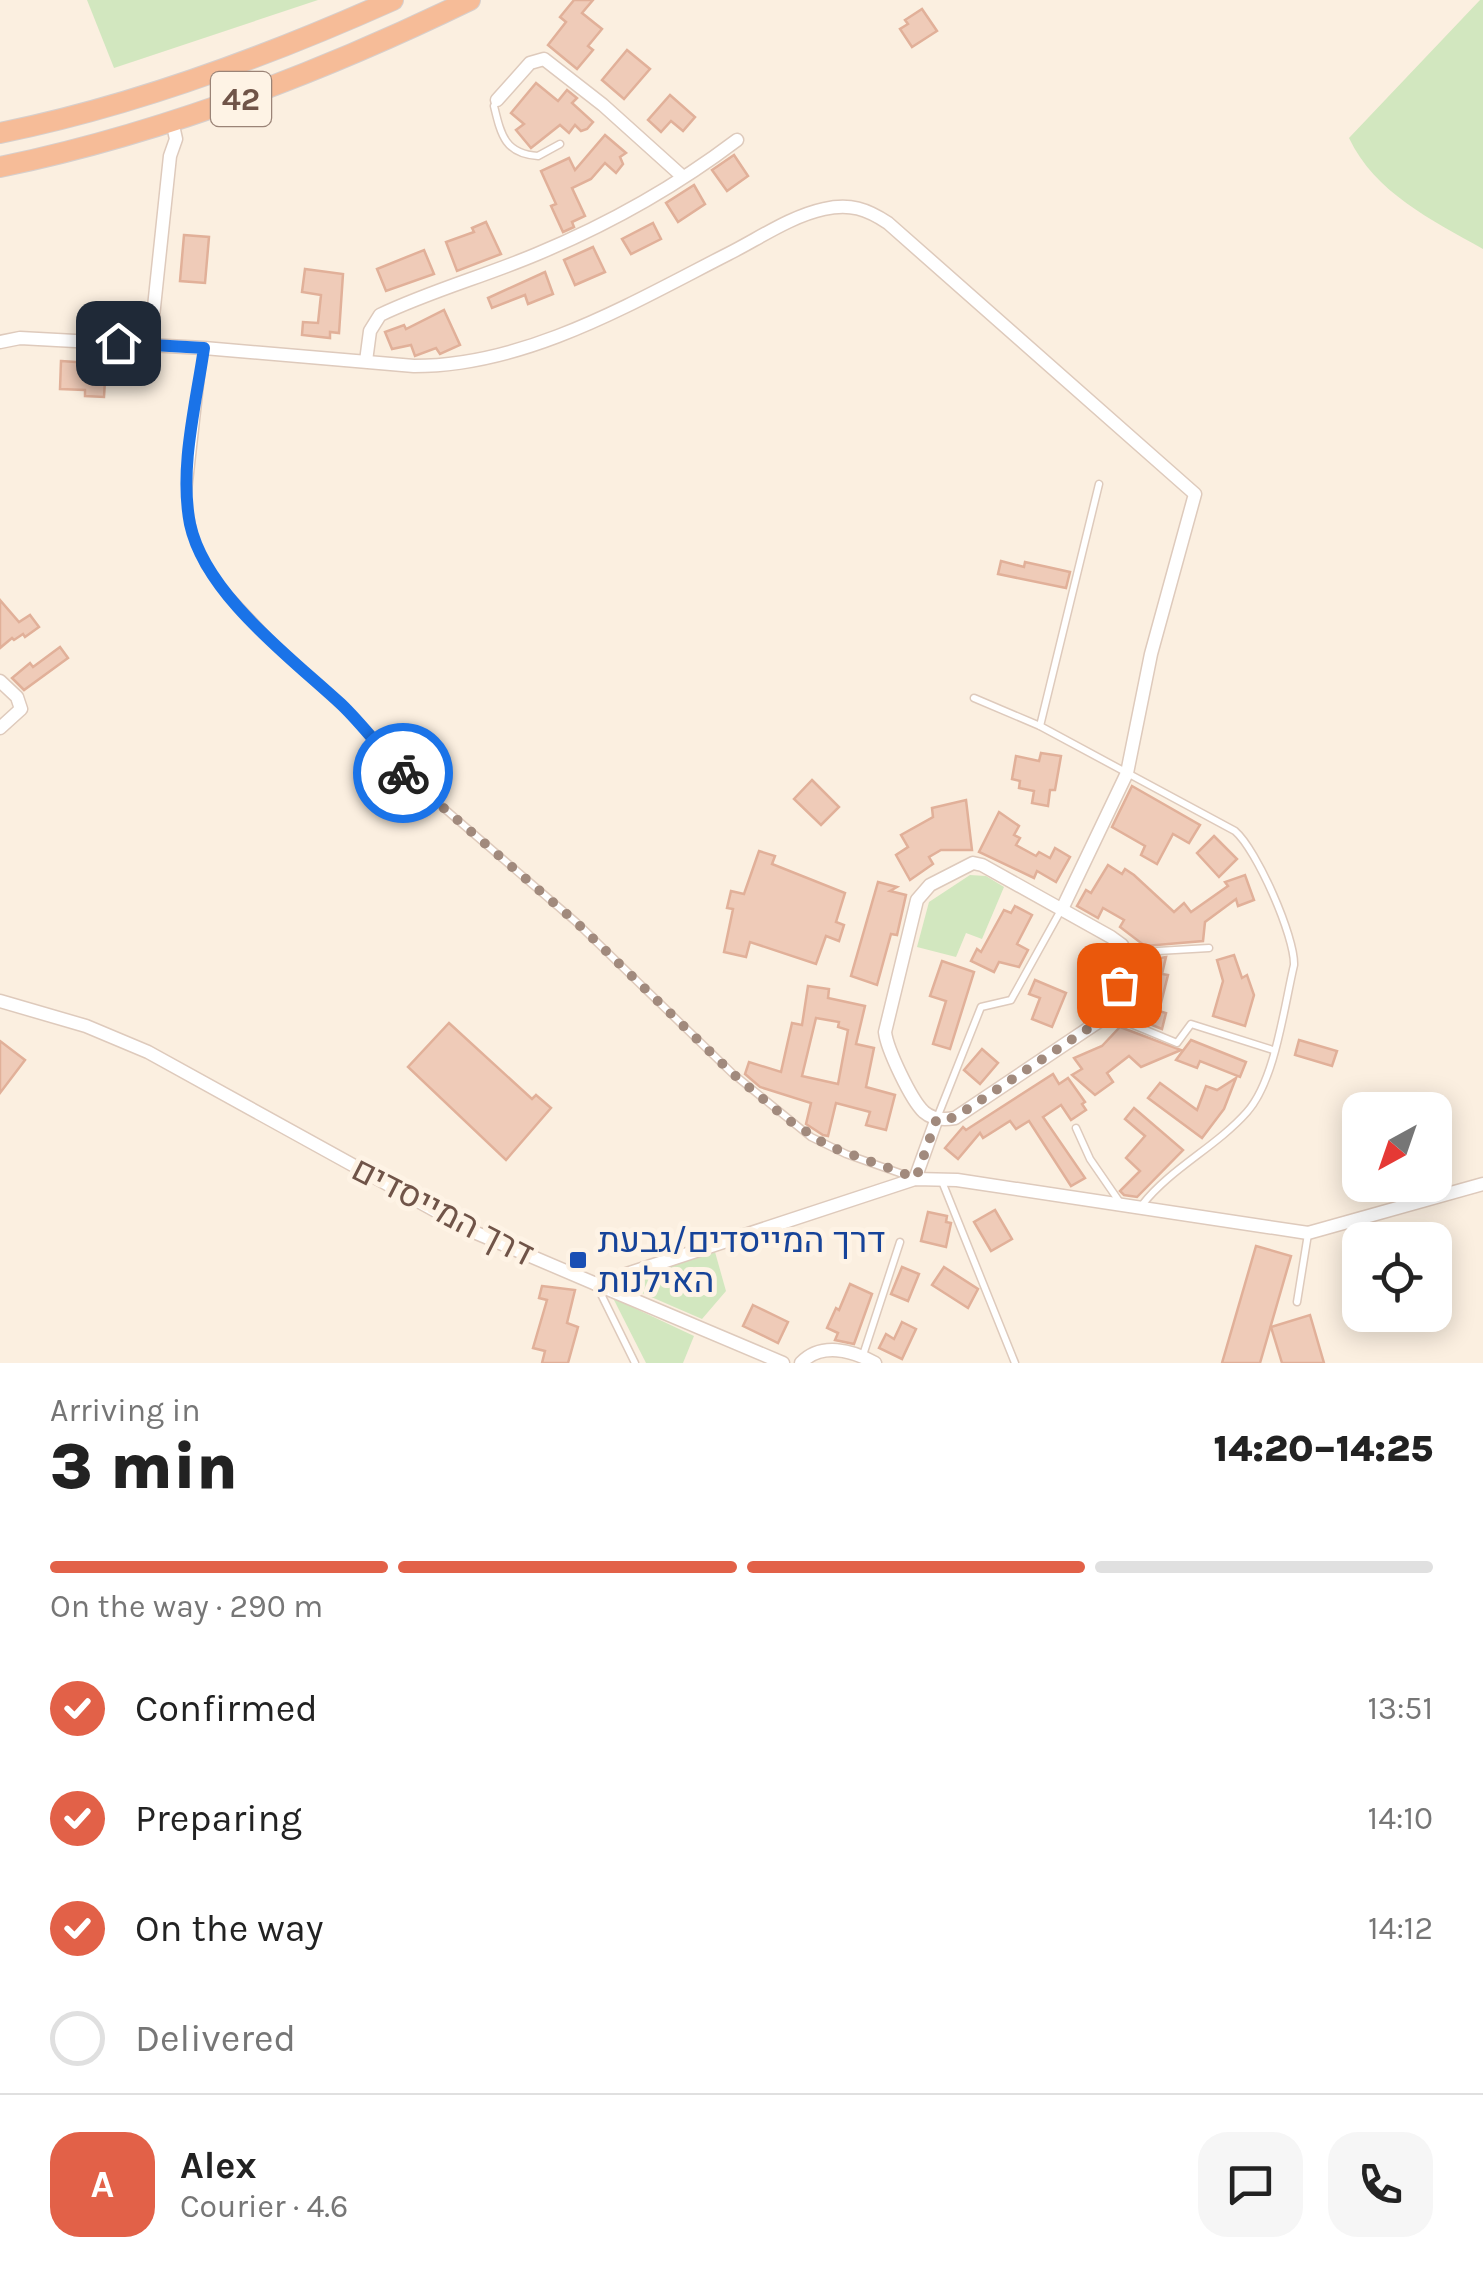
<!DOCTYPE html>
<html lang="en">
<head>
<meta charset="utf-8">
<style>
	body { margin:0; font-family:Karla,Heebo,sans-serif; background:#f6f6f6; color:#222; height:100vh; display:flex; flex-direction:column; font-size:38px; white-space:nowrap }
	* { box-sizing:border-box; margin:0 }
	p { font-size:32px; color:#767676 }
	.icon { flex:none; width:55px; height:55px; fill:none; stroke:currentColor; stroke-width:2; stroke-linecap:round; stroke-linejoin:round }
	.map { position:relative; height:1363px; overflow:hidden }
	.sheet { display:flex; flex-direction:column; background:#fff; flex:1 }
	.sheet>* { flex:none }
	.needle { width:65px; rotate:220deg }
	.fabs { position:absolute; left:1342px; top:1092px; display:grid; gap:20px }
	.fabs a { display:grid; place-items:center; width:110px; height:110px; border-radius:20px; background:#fff; box-shadow:0 5px 25px #0003; font-size:50px }
	.pin { position:absolute; display:grid; place-items:center; width:85px; height:85px; color:#fff; margin:-42px; border-radius:20px; box-shadow:0 5px 15px #0006 }
	.courier { position:absolute; display:grid; place-items:center; width:100px; height:100px; margin:-50px; border:8px solid #1a73e8; border-radius:50%; background:#fff; color:#222; box-shadow:0 2px 12px #0007 }
	.overview em { font-style:normal; font-weight:800 }
	.overview div { display:flex; flex-direction:column-reverse }
	.overview { display:flex; align-items:center; justify-content:space-between; height:170px; padding:0 50px }
	h1 { font-size:65px; font-weight:800; line-height:75px }
	.bar { display:grid; grid-template-columns:repeat(4,1fr); gap:15px 10px; align-content:center; height:120px; padding:0 50px }
	.bar i { height:12px; border-radius:8px; background:#e0e0e0 }
	.bar .current { background:#e26148 }
	.bar p { grid-column:span 4 }
	.line { display:flex; align-items:center; gap:25px; padding:0 50px; border-top:2px solid #e0e0e0 }
	.line div { flex:1 }
	.round { display:grid; place-items:center; flex:none; width:105px; height:105px; border-radius:30px; background:#f6f6f6 }
	ol { padding:0 50px; list-style:none }
	li { display:flex; align-items:center; gap:30px; height:110px }
	li p { margin-inline-start:auto }
	li .icon { padding:10px; border-radius:50%; background:#e26148; color:#fff; stroke-width:4 }
	li:last-child { color:#767676 }
	li i { width:55px; height:55px; border:5px solid #e0e0e0; border-radius:50% }
	.map>svg:first-child { display:block }
	.green { fill:#d2e7bf }
	.building { fill:#efcbb8; stroke:#e1b099; stroke-width:2.5; fill-rule:evenodd }
	.lines { fill:none; stroke-linecap:round; stroke-linejoin:round }
	.service-casing { stroke:#decabc; stroke-width:9 }
	.minor-casing { stroke:#decabc; stroke-width:15 }
	.trunk-casing { stroke:#d7cfcc; stroke-width:22 }
	.service { stroke:#fff; stroke-width:6 }
	.minor { stroke:#fff; stroke-width:12 }
	.trunk { stroke:#f6bc98; stroke-width:20 }
	.done { stroke:#a18a7d; stroke-width:10; stroke-dasharray:0 18 }
	.route { stroke:#1a73e8; stroke-width:12 }
	.transit-dot { fill:#1a4fb4; stroke:#fef3e5; stroke-width:4 }
	.labels { text-anchor:middle; stroke-width:10; stroke-linejoin:round; paint-order:stroke }
	.shield { fill:#fef3e5; stroke:#9b8477; stroke-width:2.5 }
	.shield-label { font-size:32px; font-weight:bold; fill:#705448 }
	.street-label { font-size:35px; fill:#705448; stroke:#fef3e5 }
	.transit-label { font-size:35px; fill:#164399; stroke:#fef3e5; text-anchor:start }
</style>
</head>
<body>
<div class="map">
<svg width="1483" height="1363" viewBox="0 0 1483 1363">
	<rect width="100%" height="100%" fill="#fbefe0"/>
	<g class="green">
		<path d="M87,0H318L114,68Z"/>
		<path d="M1480,0H1483V249C1432,220 1375,193 1349,138Z"/>
		<path d="M970,875L986,876L1004,887L982,939L966,933L956,957L917,947L929,902Z"/>
		<path d="M715,1252L726,1291L702,1319L619,1283Z"/>
		<path d="M613,1298L694,1336L683,1363H646Z"/>
	</g>
	<g class="building">
		<path d="M574,0H593L582,13L602,29L588,46L593,50L577,69L548,45L566,22L560,17Z"/>
		<path d="M922,9L937,31L912,47L900,29L908,24L905,20Z"/>
		<path d="M627,50L650,69L624,99L602,80Z"/>
		<path d="M536,83L558,101L567,90L577,98L572,103L593,122L587,129L581,131L575,125L569,133L560,125L531,148L516,130L524,124L511,113Z"/>
		<path d="M670,95L695,117L683,131L671,121L661,132L648,120Z"/>
		<path d="M605,135L626,153L620,157L623,164L616,173L605,163L591,179L572,188L585,216L572,222L574,227L563,232L551,206L556,204L541,171L569,158L575,170Z"/>
		<path d="M734,155L748,176L727,191L712,170Z"/>
		<path d="M694,185L705,204L678,222L666,203Z"/>
		<path d="M486,222L501,254L457,271L446,242L474,232L472,228Z"/>
		<path d="M653,223L661,239L631,254L622,239Z"/>
		<path d="M184,235L209,237L205,283L180,281Z"/>
		<path d="M593,247L605,272L575,285L564,260Z"/>
		<path d="M424,250L434,274L386,291L377,269Z"/>
		<path d="M305,269L343,274L339,333L330,332V338L302,335L303,322L318,323L321,295L302,292Z"/>
		<path d="M545,272L553,294L528,304L525,295L492,308L488,298Z"/>
		<path d="M444,310L460,345L440,354L436,348L415,356L411,345L392,349L385,332L404,325L406,329Z"/>
		<path d="M61,361L106,364L104,397L85,396V390L60,389Z"/>
		<path d="M1001,561L1024,567L1025,562L1070,572L1066,588L998,574Z"/>
		<path d="M0,600L19,622L30,615L39,627L25,637L23,634L14,640L12,638L0,648Z"/>
		<path d="M60,647L68,658L24,690L12,678L30,663L33,667Z"/>
		<path d="M1041,753L1061,756L1055,790H1050L1048,806L1032,803L1034,791L1019,788L1020,781L1012,779L1016,756L1039,761Z"/>
		<path d="M812,780L839,807L821,825L794,799Z"/>
		<path d="M1132,786L1200,825L1189,843L1173,834L1157,864L1141,855L1145,846L1112,827Z"/>
		<path d="M966,800L972,850H941L929,857L933,864L910,880L896,855L908,847L901,835L933,817L932,808Z"/>
		<path d="M999,812L1019,826L1014,835L1020,838L1016,845L1036,856L1039,852L1050,858L1055,848L1070,857L1056,882L1037,871L1034,878L979,852Z"/>
		<path d="M1214,836L1237,859L1219,877L1197,853Z"/>
		<path d="M759,851L775,856L772,864L845,893L836,922L844,925L839,941L826,936L816,964L750,942L746,957L724,952L733,909L727,908L731,891L744,894Z"/>
		<path d="M1108,865L1122,874L1125,869L1134,875L1174,912L1184,903L1191,912L1228,886L1225,882L1245,875L1254,900L1238,906L1236,899L1205,922L1203,941L1145,946L1120,927L1124,920L1103,908L1098,918L1077,906L1086,890L1091,893Z"/>
		<path d="M878,882L897,887L890,891L906,895L897,935L891,934L877,985L851,976Z"/>
		<path d="M1015,906L1032,915L1017,944L1028,950L1019,967L999,962L994,972L971,961L977,949L981,952L1004,910L1011,913Z"/>
		<path d="M1234,955L1242,978L1247,975L1254,995L1245,1026L1213,1016L1223,981L1217,960Z"/>
		<path d="M1166,957L1162,974L1168,975L1159,1011L1166,1013L1162,1029L1127,1015L1142,961Z"/>
		<path d="M942,961L974,972L950,1049L933,1044L946,1001L930,996Z"/>
		<path d="M1035,980L1066,993L1052,1027L1032,1019L1040,998L1029,994Z"/>
		<path d="M808,986L829,989L828,998L865,1006L856,1044L874,1048L866,1087L895,1095L886,1130L866,1125L870,1112L836,1103L828,1136L823,1135L806,1124L811,1103L760,1087L745,1074L749,1062L781,1072L792,1023L802,1025ZM816,1018L839,1022L838,1027L848,1030L838,1084L802,1076Z"/>
		<path d="M449,1023L532,1099L536,1095L551,1108L506,1160L408,1067Z"/>
		<path d="M1120,1027L1181,1050L1141,1067L1129,1056L1107,1073L1113,1082L1095,1095L1072,1075L1082,1069L1074,1058L1102,1046Z"/>
		<path d="M1191,1040L1246,1062L1240,1077L1200,1061L1197,1068L1176,1060Z"/>
		<path d="M1299,1040L1337,1051L1332,1066L1295,1055Z"/>
		<path d="M0,1041L25,1060L0,1093Z"/>
		<path d="M982,1049L998,1063L980,1084L964,1070Z"/>
		<path d="M1053,1074L1059,1084L1068,1078L1085,1102L1082,1104L1086,1110L1071,1120L1061,1105L1043,1117L1085,1178L1071,1186L1029,1121L1016,1129L1010,1121L983,1138L980,1133L958,1159L945,1148L963,1127L966,1130Z"/>
		<path d="M1236,1078L1224,1109L1202,1138L1148,1098L1160,1083L1197,1110L1206,1086L1217,1090Z"/>
		<path d="M1134,1108L1183,1150L1137,1197L1124,1195L1120,1191L1140,1171L1126,1158L1145,1136L1125,1119Z"/>
		<path d="M995,1210L1012,1239L991,1251L974,1222Z"/>
		<path d="M928,1212L947,1216L946,1222L951,1223L946,1247L921,1241Z"/>
		<path d="M1256,1246L1291,1256L1260,1363H1222Z"/>
		<path d="M902,1267L919,1274L908,1301L891,1294Z"/>
		<path d="M944,1267L978,1289L968,1308L932,1285Z"/>
		<path d="M850,1284L872,1294L854,1344L835,1340L838,1333L827,1328L836,1308L839,1310Z"/>
		<path d="M542,1286L575,1290L567,1323L578,1327L568,1363H542L545,1351L533,1348L547,1300L539,1298Z"/>
		<path d="M753,1305L788,1322L778,1343L743,1326Z"/>
		<path d="M1310,1315L1324,1363H1282L1271,1327Z"/>
		<path d="M902,1322L916,1329L902,1359L879,1348L886,1334L894,1339Z"/>
	</g>
	<g class="lines">
		<g class="service-casing">
			<g id="service">
				<path d="M496,101L494,106C501,135 505,154 538,156L560,144"/>
				<path d="M204,349L187,500L195,542L205,566L221,586L288,658L356,720L403,773L576,922L732,1073L811,1137L846,1154L911,1177"/>
				<path d="M974,698L1040,726L1235,831C1257,850 1295,937 1294,965C1284,1007 1275,1081 1247,1112C1216,1147 1171,1168 1142,1205"/>
				<path d="M1040,726L1099,484"/>
				<path d="M1127,957L1158,951L1209,948"/>
				<path d="M1107,1014L1177,1043L1191,1024L1273,1050"/>
				<path d="M937,1118L981,1007L1011,1000L1061,910"/>
				<path d="M1076,1128L1090,1159L1121,1204"/>
				<path d="M941,1179L1015,1363"/>
				<path d="M598,1288L635,1363"/>
				<path d="M1297,1302L1308,1234"/>
				<path d="M863,1355L900,1242"/>
			</g>
		</g>
		<g class="minor-casing">
			<g id="minor">
				<path d="M497,100L530,63L544,59L603,105L683,177"/>
				<path d="M0,342L20,338L204,348L414,366C526,366 630,304 728,254C758,239 791,216 824,209C850,203 867,209 888,223L1195,494L1151,654L1127,773L1062,909"/>
				<path d="M150,345L170,156L176,139L172,121"/>
				<path d="M366,361L370,331L380,315C430,291 485,276 537,254C609,224 675,187 737,140"/>
				<path d="M0,681L17,697L21,709L0,728"/>
				<path d="M973,863L982,865L1111,937L1122,945L1127,957L1111,1005L1104,1018L955,1118C944,1120 932,1119 924,1112C911,1100 887,1049 885,1032L917,900L930,885Z"/>
				<path d="M0,1001L86,1026L148,1052L474,1232L596,1284L915,1179L957,1180L1308,1233L1483,1184"/>
				<path d="M915,1179L937,1118"/>
				<path d="M596,1284L783,1363"/>
				<path d="M801,1363C821,1342 852,1350 875,1363"/>
			</g>
		</g>
		<g class="trunk-casing">
			<g id="trunk">
				<path d="M0,133C134,106 268,56 393,0"/>
				<path d="M0,167C164,133 320,73 470,0"/>
			</g>
		</g>
		<use href="#service" class="service"/>
		<use href="#minor" class="minor"/>
		<use href="#trunk" class="trunk"/>
	</g>
	<g class="lines">
		<path class="done" d="M403,773L576,922L732,1073L787,1119L828,1146L916,1178L937,1118H954L1095,1024L1112,1005L1119,985"/>
		<path class="route" d="M118,343L204,348C196,404 179,468 190,524C205,594 290,657 341,704C363,725 381,750 403,773"/>
	</g>
	<rect class="transit-dot" x="568" y="1250" width="20" height="20" rx="5"/>
	<g class="labels">
		<rect class="shield" x="211" y="72" width="60" height="54" rx="8"/>
		<g class="shield-label">
			<text x="241" y="110">42</text>
		</g>
		<g class="street-label">
			<text transform="translate(443 1211) rotate(27)" y="12">דרך המייסדים</text>
		</g>
		<g class="transit-label">
			<text x="598" y="1252">דרך המייסדים/גבעת<tspan x="598" dy="40">האילנות</tspan></text>
		</g>
	</g>
</svg>
<div class="fabs">
<a><svg class="needle" viewBox="-14 -14 28 28"><path d="M0-13l5 13h-10z" fill="#e53935"/><path d="M0 13l5-13h-10z" fill="#767676"/></svg></a>
<a><svg class="icon" aria-label="locate" viewBox="0 0 24 24"><circle cx="12" cy="12" r="6"/><path d="M12 2v4M12 18v4M2 12h4M18 12h4"/></svg></a>
</div>
<div class="pin" style="left:1119px;top:985px;background:#ea580c"><svg class="icon" aria-label="bag" viewBox="0 0 24 24"><path d="M5 8h14l-1 12H6zM9 8a3 3 0 0 1 6 0"/></svg></div>
<div class="pin" style="left:118px;top:343px;background:#1f2937"><svg class="icon" aria-label="home" viewBox="0 0 24 24"><path d="M3 11l9-7 9 7M6 9v11h12V9"/></svg></div>
<div class="courier" style="left:403px;top:773px"><svg class="icon" aria-label="bike" viewBox="0 0 24 24"><circle cx="6" cy="16" r="4"/><circle cx="18" cy="16" r="4"/><path d="M6 16l4-8h5l3 8M10 8l3 8H6M13 5h3"/></svg></div>
</div>
<section class="sheet">
<div class="overview"><div><h1>3 min</h1><p>Arriving in</p></div><em>14:20–14:25</em></div>
<div class="bar"><i class="current"></i><i class="current"></i><i class="current"></i><i></i><p>On the way · 290 m</p></div>
<ol>
<li><svg class="icon" aria-label="check" viewBox="0 0 24 24"><path d="M5 12l5 5 9-10"/></svg>Confirmed<p>13:51</p></li>
<li><svg class="icon" aria-label="check" viewBox="0 0 24 24"><path d="M5 12l5 5 9-10"/></svg>Preparing<p>14:10</p></li>
<li><svg class="icon" aria-label="check" viewBox="0 0 24 24"><path d="M5 12l5 5 9-10"/></svg>On the way<p>14:12</p></li>
<li><i></i>Delivered</li>
</ol>
<div class="line" style="height:180px"><b class="round" style="background:#e26148;color:#fff">A</b><div><b>Alex</b><p>Courier · 4.6</p></div><a class="round"><svg class="icon" aria-label="chat" viewBox="0 0 24 24"><path d="M4 5h16v11H9l-5 4z"/></svg></a><a class="round"><svg class="icon" aria-label="phone" viewBox="0 0 24 24"><path d="M5 4h4l2 5-3 2q2 4 5 5l2-3 5 2v4C11 20 4 13 5 4z"/></svg></a></div>
</section>
</body>
</html>
